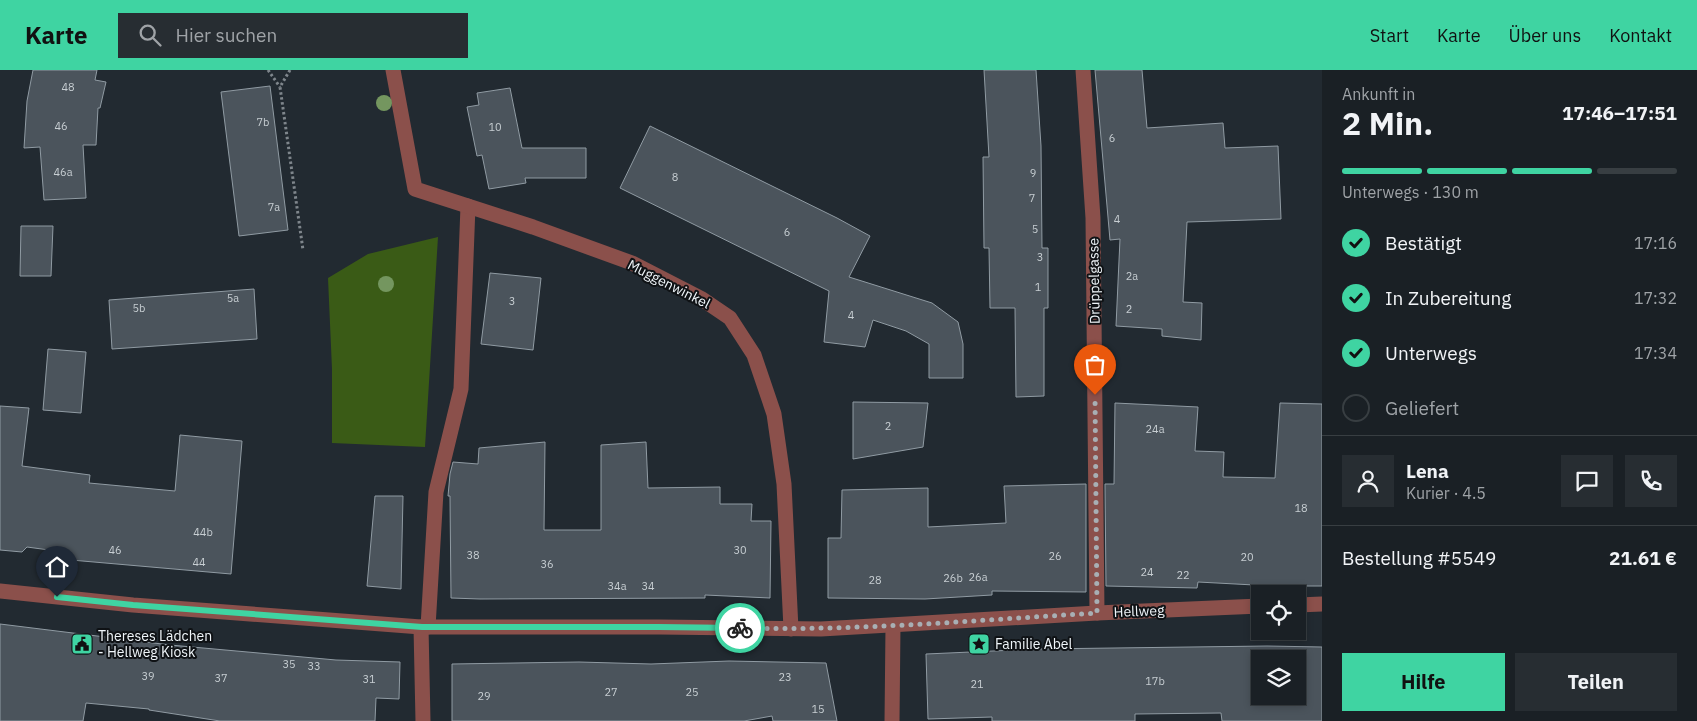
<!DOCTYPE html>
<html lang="de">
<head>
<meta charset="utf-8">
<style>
	body { margin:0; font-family:"IBM Plex Sans",sans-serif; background:#272d32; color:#f1f3f6; height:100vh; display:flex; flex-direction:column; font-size:19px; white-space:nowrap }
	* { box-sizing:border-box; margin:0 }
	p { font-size:16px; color:#9fa3a7 }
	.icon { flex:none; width:28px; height:28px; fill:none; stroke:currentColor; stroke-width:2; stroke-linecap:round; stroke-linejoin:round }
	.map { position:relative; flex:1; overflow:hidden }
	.sheet { display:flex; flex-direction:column; background:#1a2025; width:375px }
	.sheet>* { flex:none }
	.tools { position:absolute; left:1251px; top:515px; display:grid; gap:10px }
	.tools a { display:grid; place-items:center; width:55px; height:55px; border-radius:0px; background:#1a2025; box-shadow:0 2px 8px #0003,0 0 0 1px #383e42; font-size:25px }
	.pin { position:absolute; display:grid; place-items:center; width:42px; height:42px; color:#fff; margin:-51px -21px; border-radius:50% 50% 50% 0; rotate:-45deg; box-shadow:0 0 5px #0007 }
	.pin .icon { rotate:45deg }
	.courier { position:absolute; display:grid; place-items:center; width:50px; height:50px; margin:-25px; border:4px solid #3fd4a2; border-radius:50%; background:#fff; color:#222; box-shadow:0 1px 6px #0007 }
	.summary em { font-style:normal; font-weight:700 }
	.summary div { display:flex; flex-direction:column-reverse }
	.summary { display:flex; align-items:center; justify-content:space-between; height:85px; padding:0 20px }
	h1 { font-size:32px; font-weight:700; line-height:38px }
	.bar { display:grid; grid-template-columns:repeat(4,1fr); gap:8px 5px; align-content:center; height:60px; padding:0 20px }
	.bar i { height:6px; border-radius:4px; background:#383e42 }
	.bar .selected { background:#3fd4a2 }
	.bar p { grid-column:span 4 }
	.line { display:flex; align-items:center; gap:12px; padding:0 20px; border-top:1px solid #383e42 }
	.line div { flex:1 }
	.round { display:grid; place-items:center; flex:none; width:52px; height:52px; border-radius:0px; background:#272d32 }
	ol { padding:0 20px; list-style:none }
	li { display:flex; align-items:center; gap:15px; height:55px }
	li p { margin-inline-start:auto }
	li .icon { padding:5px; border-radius:50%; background:#3fd4a2; color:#111; stroke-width:4 }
	li:last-child { color:#9fa3a7 }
	li i { width:28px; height:28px; border:2px solid #383e42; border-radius:50% }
	.primary-button { display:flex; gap:10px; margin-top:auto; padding:10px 20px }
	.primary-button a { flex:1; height:58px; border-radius:0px; background:#3fd4a2; color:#111; font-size:20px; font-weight:700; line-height:58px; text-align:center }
	.primary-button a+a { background:#272d32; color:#f1f3f6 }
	header { display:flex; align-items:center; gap:30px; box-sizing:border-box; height:70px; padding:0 25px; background:#3fd4a2; color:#111 }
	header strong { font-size:24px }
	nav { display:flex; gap:28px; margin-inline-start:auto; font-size:18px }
	.search { width:350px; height:45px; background:#272d32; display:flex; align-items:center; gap:12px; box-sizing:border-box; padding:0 18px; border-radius:0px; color:#9fa3a7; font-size:19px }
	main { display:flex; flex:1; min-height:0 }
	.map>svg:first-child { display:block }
	.green { fill:#3a5b16 }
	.building { fill:#4b545c; stroke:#909ba3; fill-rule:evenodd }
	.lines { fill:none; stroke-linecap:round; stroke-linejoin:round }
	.path { stroke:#7f868c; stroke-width:3; stroke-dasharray:2.5 2.5; stroke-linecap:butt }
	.lane { stroke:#8b504b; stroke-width:15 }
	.street { stroke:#8b504b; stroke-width:15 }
	.tree { fill:#74965f }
	.done { stroke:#a8afb4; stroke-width:5; stroke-dasharray:0 9 }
	.route { stroke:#3fd4a2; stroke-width:6 }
	.labels { text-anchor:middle; stroke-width:4; stroke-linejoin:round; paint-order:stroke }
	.number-label { font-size:11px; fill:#c7ced2 }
	.street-label { font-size:14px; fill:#f0f6fa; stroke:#0f1215 }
	.poi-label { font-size:14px; fill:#f0f6fa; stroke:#0f1215; text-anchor:start }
</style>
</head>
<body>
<header>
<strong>Karte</strong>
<div class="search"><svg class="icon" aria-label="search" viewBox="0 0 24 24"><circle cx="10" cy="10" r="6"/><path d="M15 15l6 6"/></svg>Hier suchen</div>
<nav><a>Start</a><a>Karte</a><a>Über uns</a><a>Kontakt</a></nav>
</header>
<main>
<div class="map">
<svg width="1322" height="651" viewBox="0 0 1322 651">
	<rect width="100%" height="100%" fill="#222a31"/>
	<path class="green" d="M438,167L425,377L332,373V299L328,208L368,184Z"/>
	<g class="building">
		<path d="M33,0H97L95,10L106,12L100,38H98L96,75H83L86,128L44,130L40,77L24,78L27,31Z"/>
		<path d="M984,0H1036L1041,76L1042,178H1048V238H1044V326L1016,327L1015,238H990L989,178H984L983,87H989Z"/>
		<path d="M1095,0H1142L1147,58L1223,53L1225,78L1278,76L1281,149L1187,152L1183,232L1202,233L1201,270L1162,266V259L1116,256L1120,169L1110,170Z"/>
		<path d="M270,16L288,160L239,166L221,22Z"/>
		<path d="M510,18L522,78H586V108H525L526,113L489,119L482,85L477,86L467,37L479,35L477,23Z"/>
		<path d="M650,56L837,148L870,166L849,207L932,233L958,252L963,274V308H929V274L906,261L873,250L865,277L824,272L829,221L620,118Z"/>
		<path d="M21,156H53L51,206H20Z"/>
		<path d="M490,203L541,208L533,280L481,274Z"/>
		<path d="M254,219L257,269L112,279L109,230Z"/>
		<path d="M48,279L86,282L81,343L43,340Z"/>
		<path d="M853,332L928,333L923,377L853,389Z"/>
		<path d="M1115,333L1198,337L1195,381L1224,382L1223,407L1275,408L1280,333L1322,334V516H1273L1198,512L1197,518L1106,516L1105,414H1114Z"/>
		<path d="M0,336L29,338L22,396L90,405L89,413L175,421L180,365L242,371L231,504L71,490V483L27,477L22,482L0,480Z"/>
		<path d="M545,372L544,460H601V375L646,372L648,418L720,417V434H752L751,451H771L770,528L705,525V528L480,529L451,528L450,426H448L450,404L453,392L478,394L479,378Z"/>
		<path d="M1086,414V522L992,521V525L925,529L828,528V468H841L842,420L928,418V457L1006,453L1004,416Z"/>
		<path d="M375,426H403L401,519L367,516Z"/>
		<path d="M0,554L170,575L336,590L400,592L399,629L376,628L375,651H220L149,640V639L86,633L83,651H0Z"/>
		<path d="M1267,576L1322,577V651H1222L1221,643L1135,644V651H992V647L928,649L926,584L1038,579ZM1260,589H1298V626H1260Z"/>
		<path d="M729,591L826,593L837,651H773L772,646L744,651H452V594L579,592L651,594Z"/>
	</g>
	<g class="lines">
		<g class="path">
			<path d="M268,0L280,17"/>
			<path d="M290,0L280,17L303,180"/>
		</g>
		<path class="lane" d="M428,557L436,422L461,319L468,136"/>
		<g class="street">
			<path d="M393,0L415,119L533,157L632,193L702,229L730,248L754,285L774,344L784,414L791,559"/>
			<path d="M1083,0L1093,148L1097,543"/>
			<path d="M0,521L133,535L421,557H659L821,559L1097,543L1260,536"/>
			<path d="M1298,535L1322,534"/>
			<path d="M421,557L423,651"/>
			<path d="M892,651L893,556"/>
		</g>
	</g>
	<g class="tree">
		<circle cx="384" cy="33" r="8"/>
		<circle cx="386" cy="214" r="8"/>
	</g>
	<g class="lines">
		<path class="done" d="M740,558C860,561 978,550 1097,543L1095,325"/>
		<path class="route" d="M57,527L133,535L422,557H659L740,558"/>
	</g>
	<defs>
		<g id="civic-square" transform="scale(1.125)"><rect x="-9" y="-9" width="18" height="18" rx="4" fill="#3fd4a2" stroke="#0f1215"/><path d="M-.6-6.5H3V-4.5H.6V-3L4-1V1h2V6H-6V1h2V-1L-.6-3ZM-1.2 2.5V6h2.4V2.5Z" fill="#111"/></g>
		<g id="sight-square" transform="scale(1.125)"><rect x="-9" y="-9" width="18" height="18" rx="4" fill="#3fd4a2" stroke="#0f1215"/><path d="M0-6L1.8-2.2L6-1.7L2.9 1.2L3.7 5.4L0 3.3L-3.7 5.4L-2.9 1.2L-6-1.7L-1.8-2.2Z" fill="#111"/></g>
	</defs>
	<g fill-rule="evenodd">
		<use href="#civic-square" x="82" y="574"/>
		<use href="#sight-square" x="979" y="574"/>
	</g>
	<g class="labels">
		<g class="number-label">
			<text x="68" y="21">48</text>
			<text x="263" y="56">7b</text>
			<text x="61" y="60">46</text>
			<text x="495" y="61">10</text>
			<text x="1112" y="72">6</text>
			<text x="63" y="106">46a</text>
			<text x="1033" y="107">9</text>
			<text x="675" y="111">8</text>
			<text x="1032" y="132">7</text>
			<text x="274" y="141">7a</text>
			<text x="1117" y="153">4</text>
			<text x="1035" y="163">5</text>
			<text x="787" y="166">6</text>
			<text x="1040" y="191">3</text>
			<text x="1132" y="210">2a</text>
			<text x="1038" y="221">1</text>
			<text x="233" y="232">5a</text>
			<text x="512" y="235">3</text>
			<text x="139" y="242">5b</text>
			<text x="1129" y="243">2</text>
			<text x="851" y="249">4</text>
			<text x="888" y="360">2</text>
			<text x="1155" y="363">24a</text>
			<text x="1301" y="442">18</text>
			<text x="203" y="466">44b</text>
			<text x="115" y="484">46</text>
			<text x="740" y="484">30</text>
			<text x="473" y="489">38</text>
			<text x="1055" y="490">26</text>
			<text x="1247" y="491">20</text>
			<text x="199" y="496">44</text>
			<text x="547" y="498">36</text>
			<text x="1147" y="506">24</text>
			<text x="1183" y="509">22</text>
			<text x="978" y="511">26a</text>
			<text x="953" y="512">26b</text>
			<text x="875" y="514">28</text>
			<text x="617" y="520">34a</text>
			<text x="648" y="520">34</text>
			<text x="289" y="598">35</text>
			<text x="314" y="600">33</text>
			<text x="148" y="610">39</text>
			<text x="785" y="611">23</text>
			<text x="221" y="612">37</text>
			<text x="369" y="613">31</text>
			<text x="1155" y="615">17b</text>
			<text x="977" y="618">21</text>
			<text x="611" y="626">27</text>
			<text x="692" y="626">25</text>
			<text x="484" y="630">29</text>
			<text x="818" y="643">15</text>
		</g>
		<g class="street-label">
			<text transform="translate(1094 211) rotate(-91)" y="5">Drüppelgasse</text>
			<text transform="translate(669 214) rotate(27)" y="5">Muggenwinkel</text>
			<text transform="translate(1139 541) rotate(-2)" y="5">Hellweg</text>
		</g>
		<g class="poi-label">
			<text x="98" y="571">Thereses Lädchen<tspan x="98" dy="16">- Hellweg Kiosk</tspan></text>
			<text x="995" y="579">Familie Abel</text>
		</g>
	</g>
</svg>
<div class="tools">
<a><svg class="icon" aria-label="locate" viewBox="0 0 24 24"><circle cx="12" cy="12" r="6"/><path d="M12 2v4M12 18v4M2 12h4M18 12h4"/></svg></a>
<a><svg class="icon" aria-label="layers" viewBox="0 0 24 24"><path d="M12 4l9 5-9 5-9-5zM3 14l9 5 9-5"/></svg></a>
</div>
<div class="pin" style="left:1095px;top:325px;background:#ea580c"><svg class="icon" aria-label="bag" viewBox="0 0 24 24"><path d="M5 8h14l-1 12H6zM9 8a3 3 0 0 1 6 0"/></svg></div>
<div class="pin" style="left:57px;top:527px;background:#1f2937"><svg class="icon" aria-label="home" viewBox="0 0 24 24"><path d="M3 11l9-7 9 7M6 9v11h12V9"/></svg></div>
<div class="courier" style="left:740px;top:558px"><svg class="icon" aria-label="bike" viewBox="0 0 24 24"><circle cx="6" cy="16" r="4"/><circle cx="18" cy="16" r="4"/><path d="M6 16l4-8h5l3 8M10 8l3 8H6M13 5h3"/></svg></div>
</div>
<section class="sheet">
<div class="summary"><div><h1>2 Min.</h1><p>Ankunft in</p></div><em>17:46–17:51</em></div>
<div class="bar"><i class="selected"></i><i class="selected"></i><i class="selected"></i><i></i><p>Unterwegs · 130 m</p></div>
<ol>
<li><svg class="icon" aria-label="check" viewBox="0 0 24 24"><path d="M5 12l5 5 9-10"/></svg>Bestätigt<p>17:16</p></li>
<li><svg class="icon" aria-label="check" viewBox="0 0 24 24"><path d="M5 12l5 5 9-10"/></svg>In Zubereitung<p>17:32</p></li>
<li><svg class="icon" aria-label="check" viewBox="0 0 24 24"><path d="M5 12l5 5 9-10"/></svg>Unterwegs<p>17:34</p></li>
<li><i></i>Geliefert</li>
</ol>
<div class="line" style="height:90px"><a class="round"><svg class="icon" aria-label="person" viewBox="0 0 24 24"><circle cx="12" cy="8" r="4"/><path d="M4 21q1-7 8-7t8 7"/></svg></a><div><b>Lena</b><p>Kurier · 4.5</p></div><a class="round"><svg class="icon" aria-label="chat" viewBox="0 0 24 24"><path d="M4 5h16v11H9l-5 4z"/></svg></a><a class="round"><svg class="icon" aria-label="phone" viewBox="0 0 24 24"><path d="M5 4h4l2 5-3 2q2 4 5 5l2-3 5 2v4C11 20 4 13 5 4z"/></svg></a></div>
<div class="line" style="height:65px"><div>Bestellung #5549</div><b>21.61 €</b></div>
<div class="primary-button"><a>Hilfe</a><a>Teilen</a></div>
</section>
</main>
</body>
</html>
